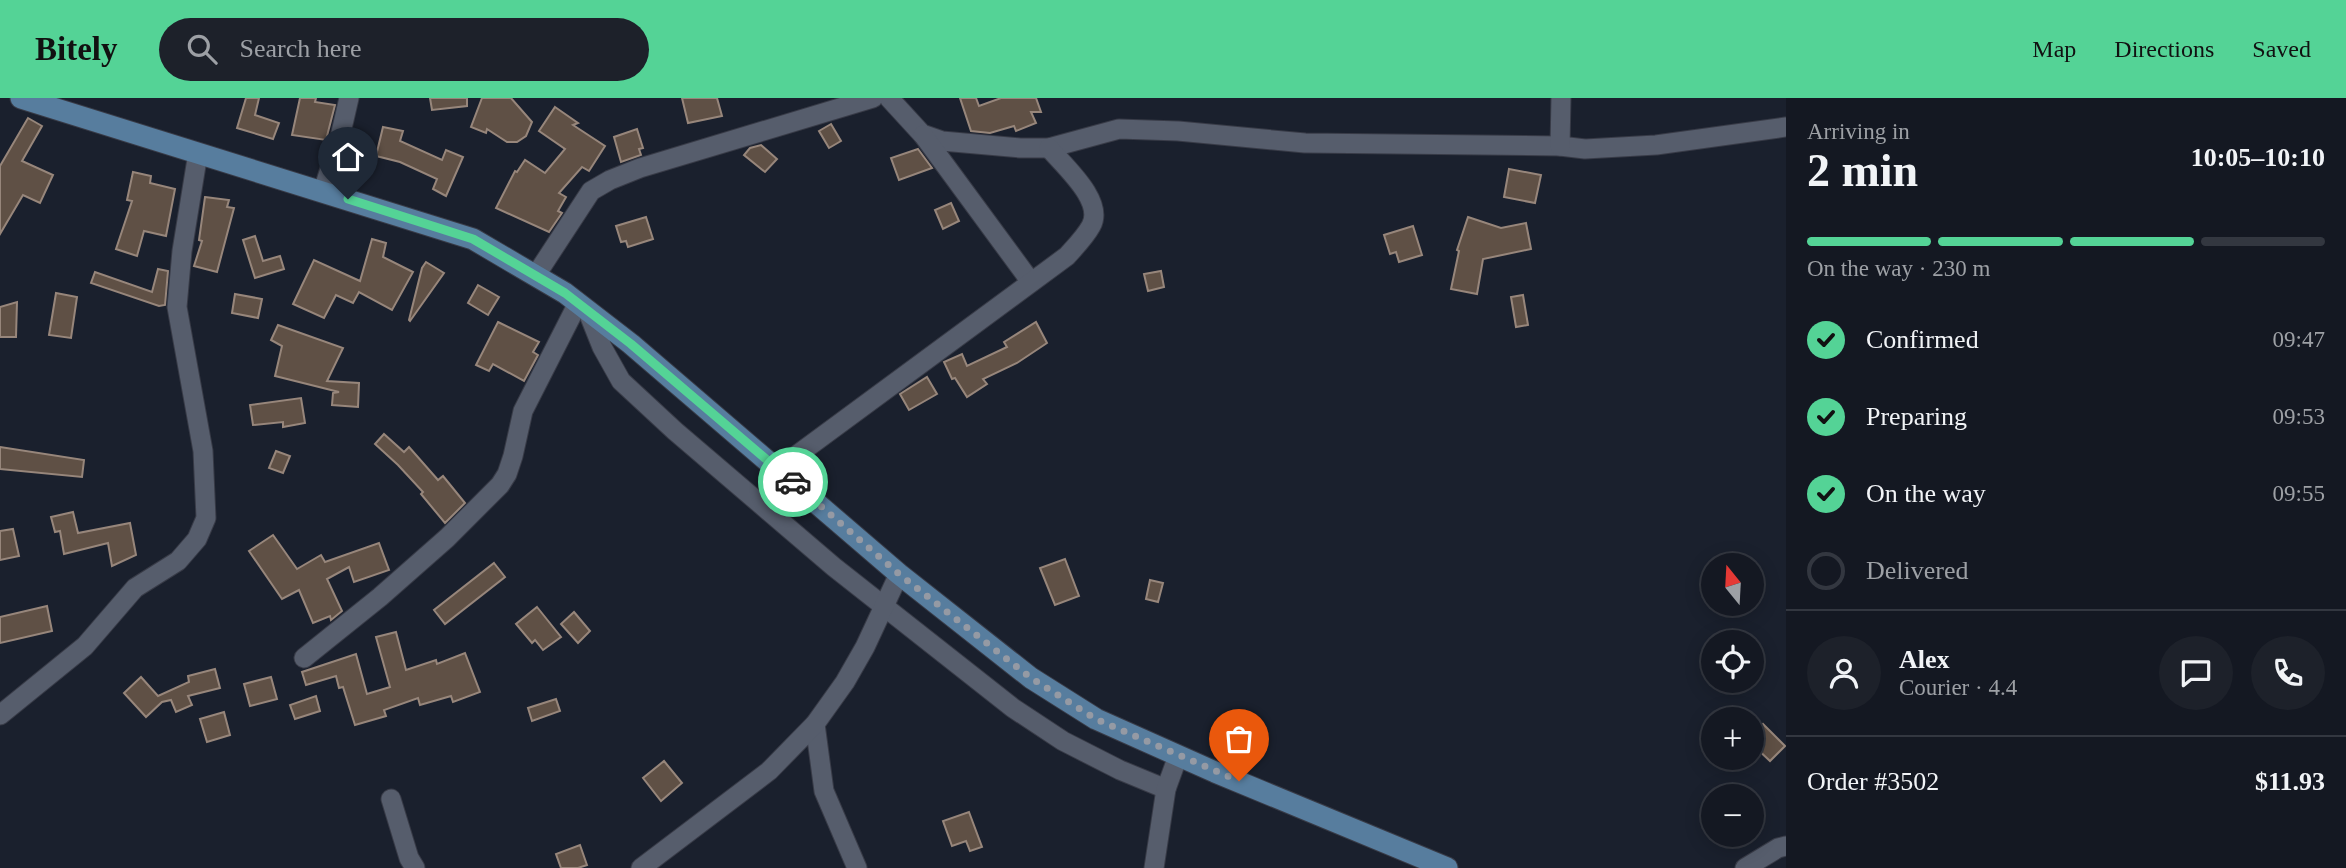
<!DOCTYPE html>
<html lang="en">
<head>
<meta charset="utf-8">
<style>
	body { margin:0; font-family:Georgia,serif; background:#1d212a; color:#f1f3f6; height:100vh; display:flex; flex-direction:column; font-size:26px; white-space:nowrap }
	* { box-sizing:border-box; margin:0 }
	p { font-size:23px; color:#9da0a5 }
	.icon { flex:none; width:38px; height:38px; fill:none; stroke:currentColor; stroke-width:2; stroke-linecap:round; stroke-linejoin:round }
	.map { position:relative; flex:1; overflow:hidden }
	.side { display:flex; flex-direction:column; background:#141822; width:560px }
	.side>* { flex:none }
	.needle { width:46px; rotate:342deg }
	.buttons { position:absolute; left:1701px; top:455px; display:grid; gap:14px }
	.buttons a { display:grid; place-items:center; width:63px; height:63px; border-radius:50%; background:#141822; box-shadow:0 4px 18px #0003,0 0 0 2px #333740; font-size:35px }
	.pin { position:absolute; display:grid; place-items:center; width:60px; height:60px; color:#fff; margin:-72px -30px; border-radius:50% 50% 50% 0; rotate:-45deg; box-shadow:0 0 7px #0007 }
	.pin .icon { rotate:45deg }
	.courier { position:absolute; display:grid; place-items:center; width:70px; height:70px; margin:-35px; border:5px solid #54d396; border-radius:50%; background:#fff; color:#222; box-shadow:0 2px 9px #0007 }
	.summary em { font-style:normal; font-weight:700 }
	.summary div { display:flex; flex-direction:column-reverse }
	.summary { display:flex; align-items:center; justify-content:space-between; height:119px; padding:0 21px }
	h1 { font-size:46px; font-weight:700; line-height:52px }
	.bar { display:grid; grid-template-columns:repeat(4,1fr); gap:10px 7px; align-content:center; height:84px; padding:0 21px }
	.bar i { height:9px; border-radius:5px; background:#333740 }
	.bar .selected { background:#54d396 }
	.bar p { grid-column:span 4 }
	.line { display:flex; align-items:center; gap:18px; padding:0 21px; border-top:2px solid #333740 }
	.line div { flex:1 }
	.round { display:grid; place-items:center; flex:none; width:74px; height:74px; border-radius:37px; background:#1d212a }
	ol { padding:0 21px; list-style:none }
	li { display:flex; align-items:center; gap:21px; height:77px }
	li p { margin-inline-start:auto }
	li .icon { padding:7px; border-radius:50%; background:#54d396; color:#111; stroke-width:4 }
	li:last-child { color:#9da0a5 }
	li i { width:38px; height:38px; border:4px solid #333740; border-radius:50% }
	header { display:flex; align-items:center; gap:42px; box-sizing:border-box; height:98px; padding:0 35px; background:#54d396; color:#111 }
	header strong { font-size:33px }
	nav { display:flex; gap:38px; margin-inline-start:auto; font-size:24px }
	.search { width:490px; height:63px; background:#1d212a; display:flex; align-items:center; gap:18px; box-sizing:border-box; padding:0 24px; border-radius:38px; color:#9da0a5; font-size:26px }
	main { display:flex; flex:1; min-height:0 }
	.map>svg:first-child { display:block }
	.building { fill:#5f5045; stroke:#97867b; stroke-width:2 }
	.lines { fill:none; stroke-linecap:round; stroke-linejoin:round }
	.minor-casing { stroke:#383b47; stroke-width:21 }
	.major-casing { stroke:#383b47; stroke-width:23 }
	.minor { stroke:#565d6c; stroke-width:19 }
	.major { stroke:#577d9e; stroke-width:21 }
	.done { stroke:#959aa4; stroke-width:7; stroke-dasharray:0 12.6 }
	.route { stroke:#54d396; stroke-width:9 }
</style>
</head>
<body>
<header>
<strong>Bitely</strong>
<div class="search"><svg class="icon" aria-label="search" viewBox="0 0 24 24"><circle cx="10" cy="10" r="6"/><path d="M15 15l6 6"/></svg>Search here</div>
<nav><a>Map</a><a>Directions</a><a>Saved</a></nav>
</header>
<main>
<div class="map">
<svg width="1786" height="770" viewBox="0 0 1786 770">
	<rect width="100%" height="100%" fill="#1a202d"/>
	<g class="building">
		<path d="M246,0H259L255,17L279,25L273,41L237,30Z"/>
		<path d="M300,0H316L315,4L335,7L326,42L292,37Z"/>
		<path d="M430,0H467V8L432,12Z"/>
		<path d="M482,0H511L532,24L526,38L517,44H507L487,31L486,35L471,29Z"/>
		<path d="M682,0H717L722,18L688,25Z"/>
		<path d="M960,0H976L979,8L1001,0H1036L1041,14H1031L1036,25L1016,33L1014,28L990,35L971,33Z"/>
		<path d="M555,9L578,25L573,27L605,48L589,73L582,69L559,95L566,99L558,113L562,115L549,134L496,110L515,73L517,74L525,62L545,75L565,51L539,33Z"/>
		<path d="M28,20L42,28L22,63L53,77L40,105L23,97L0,136V68Z"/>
		<path d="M831,26L841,43L829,50L819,33Z"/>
		<path d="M383,29L403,33L400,43L442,62L446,52L463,59L446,98L433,91L437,81L400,64L376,58Z"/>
		<path d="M637,31L643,50L639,51L641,57L621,64L614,39Z"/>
		<path d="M761,47L777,61L765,74L744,57L750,50Z"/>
		<path d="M918,51L932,70L899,82L891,60Z"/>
		<path d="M346,61L370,68L366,81L342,74Z"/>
		<path d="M1509,71L1541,77L1535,105L1504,99Z"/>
		<path d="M133,74L151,78L150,85L175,91L166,138L144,133L137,158L116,151L132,103L127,102Z"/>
		<path d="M205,99L229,102L227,109L234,110L217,174L194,168L202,143L199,142Z"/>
		<path d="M951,105L959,123L943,131L935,112Z"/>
		<path d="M646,119L653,141L628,149L626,143L621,144L616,128Z"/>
		<path d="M1468,119L1501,130L1526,125L1531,151L1483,161L1477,196L1451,191L1459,153L1457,152Z"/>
		<path d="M1413,128L1422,157L1399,164L1396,154L1390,156L1384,137Z"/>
		<path d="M255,138L263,163L280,158L284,171L255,180L243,142Z"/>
		<path d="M372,141L386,145L383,159L413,174L392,212L359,194L353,205L336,197L324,220L293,206L314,162L360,183Z"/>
		<path d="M426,164L444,175L410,223L409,222L422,170Z"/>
		<path d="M158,171L168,173L165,207L159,208L91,185L95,174L152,194Z"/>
		<path d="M1161,173L1164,189L1148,193L1144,176Z"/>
		<path d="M478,187L499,199L488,217L468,205Z"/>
		<path d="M56,195L77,199L71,240L49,237Z"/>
		<path d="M235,196L262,201L258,220L232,215Z"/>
		<path d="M1523,197L1528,227L1516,229L1511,199Z"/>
		<path d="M17,204L16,239H0V209Z"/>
		<path d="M498,224L539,244L533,254L538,257L524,283L493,266L489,273L476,267Z"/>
		<path d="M1036,224L1047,245L1017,265L983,281L987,286L967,299L955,280L952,281L944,264L962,256L967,268L1007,249L1004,244Z"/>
		<path d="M278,227L343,250L327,283L359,285L358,309L332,307L333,295L339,294L275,278L282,248L271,242Z"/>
		<path d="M927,279L937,296L909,312L900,296Z"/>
		<path d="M301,300L305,325L283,329V324L253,327L250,307Z"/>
		<path d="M384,336L404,354L409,349L438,382L443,378L465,405L445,425L421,396L423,394L398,367L375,346Z"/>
		<path d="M0,349L84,362L82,379L0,371Z"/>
		<path d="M276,353L290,358L283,375L269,370Z"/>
		<path d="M73,414L78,435L130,425L136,457L112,468L108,445L64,456L60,433L55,434L51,419Z"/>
		<path d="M13,431L19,458L0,462V433Z"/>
		<path d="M273,437L297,471L321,457L325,464L379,445L389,472L354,484L349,469L327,481L342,513L331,522L330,518L313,525L299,492L282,501L249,453Z"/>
		<path d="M1065,461L1079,498L1055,507L1040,470Z"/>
		<path d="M494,465L505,479L445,526L434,512Z"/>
		<path d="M1150,482L1163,485L1158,504L1146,501Z"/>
		<path d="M47,508L52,533L0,545V519Z"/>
		<path d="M537,509L561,539L543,552L535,542L532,545L516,526Z"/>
		<path d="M574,514L590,533L578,545L561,526Z"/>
		<path d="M396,534L406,572L436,562L437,566L465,555L480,594L453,604L451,598L420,607L418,600L384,612L386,618L355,627L343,589L339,590L336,578L306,587L302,574L356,556L367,596L390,589L376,539Z"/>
		<path d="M215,571L220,590L188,598L192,607L176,614L171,602L162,604L146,619L124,595L141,579L158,598L189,584L188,578Z"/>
		<path d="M271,579L277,601L250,608L244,586Z"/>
		<path d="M316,598L320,613L295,621L290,607Z"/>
		<path d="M556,601L560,613L532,623L528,610Z"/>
		<path d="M224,614L230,637L207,644L200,621Z"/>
		<path d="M1763,626L1785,648L1770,663L1752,646V637Z"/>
		<path d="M664,663L682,685L661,703L643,680Z"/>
		<path d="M969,714L982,749L970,753L966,743L952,748L943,723Z"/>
		<path d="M580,747L587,767L578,770H561L556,756Z"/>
	</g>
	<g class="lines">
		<g class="minor-casing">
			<g id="minor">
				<path d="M889,0L922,36L942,43L1020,50H1049L1119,31L1178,33L1305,45L1560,48L1585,51L1656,47L1786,29"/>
				<path d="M923,37L1031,184"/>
				<path d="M1560,48L1561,0"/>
				<path d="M323,93L340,39L349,0"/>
				<path d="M536,177L591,93L610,82L640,70L873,0"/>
				<path d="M588,214L602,249L621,283L675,333L834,469L1013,610L1063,643L1120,672L1166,691"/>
				<path d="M778,371L1067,158C1075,149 1085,139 1091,128C1105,103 1064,68 1049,50"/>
				<path d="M304,560L380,499L447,440L500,387L507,376L513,358L523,313L578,205"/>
				<path d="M0,617L85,548L135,490L178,463L197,441L206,420L203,353L177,209L182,153L198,55"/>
				<path d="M815,626L824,693L857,770"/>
				<path d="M391,701L409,760L415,770"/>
				<path d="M641,770L769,673L815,626L845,584L865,549L899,476"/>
				<path d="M1154,770L1166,691L1178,658"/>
				<path d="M1745,770L1778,750L1786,748"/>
			</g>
		</g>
		<g class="major-casing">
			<path id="major" d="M21,0L473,141L565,195L631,246L899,476L1031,580L1096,621L1215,674L1447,770"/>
		</g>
		<use href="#minor" class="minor"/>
		<use href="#major" class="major"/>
	</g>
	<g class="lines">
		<path class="done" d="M793,384L899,476L1031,580L1096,621L1239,683"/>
		<path class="route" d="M348,101L473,141L565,195L631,246L793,384"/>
	</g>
</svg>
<div class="buttons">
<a><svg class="needle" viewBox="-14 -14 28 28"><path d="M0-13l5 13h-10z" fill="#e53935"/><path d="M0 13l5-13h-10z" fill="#9da0a5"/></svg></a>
<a><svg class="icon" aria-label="locate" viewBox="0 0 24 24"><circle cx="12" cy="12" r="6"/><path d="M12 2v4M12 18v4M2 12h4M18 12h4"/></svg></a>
<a>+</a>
<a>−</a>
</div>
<div class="pin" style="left:1239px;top:683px;background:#ea580c"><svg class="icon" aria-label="bag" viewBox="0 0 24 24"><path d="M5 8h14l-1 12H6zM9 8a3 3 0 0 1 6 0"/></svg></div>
<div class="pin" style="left:348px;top:101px;background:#1f2937"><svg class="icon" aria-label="home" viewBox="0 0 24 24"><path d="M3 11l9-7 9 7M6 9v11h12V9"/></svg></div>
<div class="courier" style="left:793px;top:384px"><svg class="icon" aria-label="car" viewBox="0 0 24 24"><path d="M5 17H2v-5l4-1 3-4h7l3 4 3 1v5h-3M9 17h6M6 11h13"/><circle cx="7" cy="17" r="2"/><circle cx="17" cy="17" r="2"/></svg></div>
</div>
<section class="side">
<div class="summary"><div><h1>2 min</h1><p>Arriving in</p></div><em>10:05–10:10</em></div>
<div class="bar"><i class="selected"></i><i class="selected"></i><i class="selected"></i><i></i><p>On the way · 230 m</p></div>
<ol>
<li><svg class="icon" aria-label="check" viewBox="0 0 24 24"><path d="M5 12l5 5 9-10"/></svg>Confirmed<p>09:47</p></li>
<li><svg class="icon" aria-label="check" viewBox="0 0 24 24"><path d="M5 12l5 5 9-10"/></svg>Preparing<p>09:53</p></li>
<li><svg class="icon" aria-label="check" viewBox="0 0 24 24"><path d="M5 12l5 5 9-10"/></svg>On the way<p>09:55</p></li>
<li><i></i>Delivered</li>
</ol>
<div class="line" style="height:126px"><a class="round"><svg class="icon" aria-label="person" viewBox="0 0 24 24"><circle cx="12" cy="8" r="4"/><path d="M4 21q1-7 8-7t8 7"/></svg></a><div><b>Alex</b><p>Courier · 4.4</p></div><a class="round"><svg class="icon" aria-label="chat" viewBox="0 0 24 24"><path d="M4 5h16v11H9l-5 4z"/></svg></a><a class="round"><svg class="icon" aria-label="phone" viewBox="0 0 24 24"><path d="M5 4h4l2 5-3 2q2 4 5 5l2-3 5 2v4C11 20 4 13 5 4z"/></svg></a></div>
<div class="line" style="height:91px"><div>Order #3502</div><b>$11.93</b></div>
</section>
</main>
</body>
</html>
